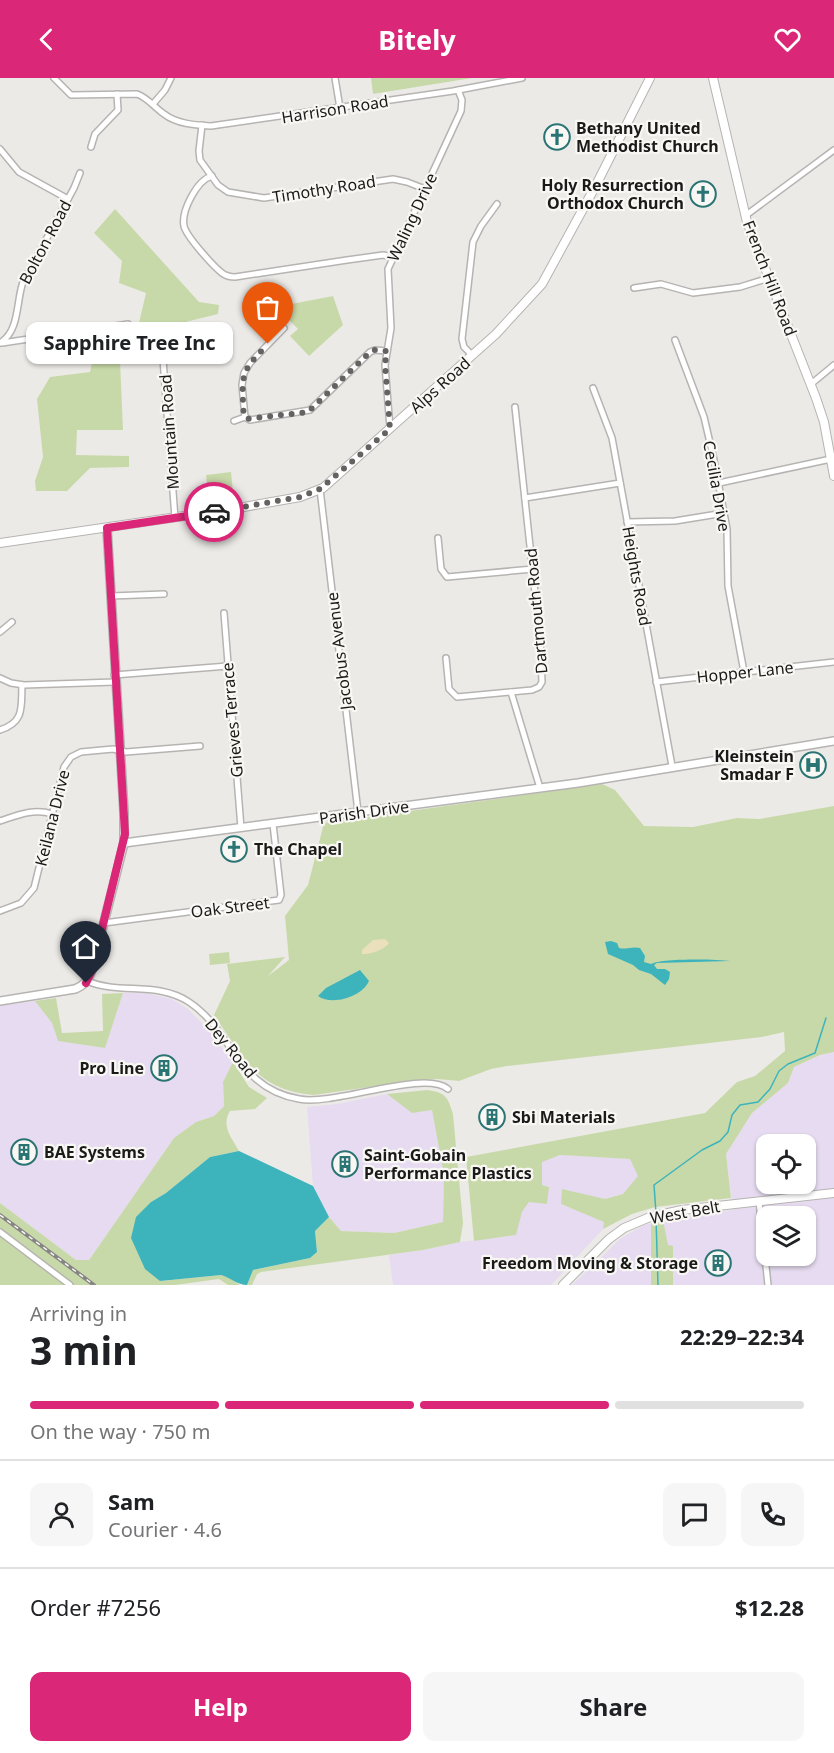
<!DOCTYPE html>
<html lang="en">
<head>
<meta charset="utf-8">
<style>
	body { margin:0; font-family:"Noto Sans",sans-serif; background:#f6f6f6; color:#202124; height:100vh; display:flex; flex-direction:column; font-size:22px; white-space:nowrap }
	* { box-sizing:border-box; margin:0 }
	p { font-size:20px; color:#757577 }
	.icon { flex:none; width:33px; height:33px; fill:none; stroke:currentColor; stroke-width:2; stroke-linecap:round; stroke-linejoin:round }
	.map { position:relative; height:1207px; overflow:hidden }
	.sheet { display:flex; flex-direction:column; background:#fff; flex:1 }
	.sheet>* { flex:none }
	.controls { position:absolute; left:756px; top:1056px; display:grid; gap:12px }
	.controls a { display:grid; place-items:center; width:60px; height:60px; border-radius:12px; background:#fff; box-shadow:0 2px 4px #0004; font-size:30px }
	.pin { position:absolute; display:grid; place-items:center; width:51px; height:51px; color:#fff; margin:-62px -26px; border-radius:50% 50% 50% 0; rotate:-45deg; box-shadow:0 0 6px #0007 }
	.pin .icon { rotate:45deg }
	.courier { position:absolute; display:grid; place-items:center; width:60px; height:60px; margin:-30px; border:4px solid #db2777; border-radius:50%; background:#fff; color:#222; box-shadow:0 2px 8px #0007 }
	.bubble { position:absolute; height:42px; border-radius:12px; background:#fff; box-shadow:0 2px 4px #0004; font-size:20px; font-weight:700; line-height:42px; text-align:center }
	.head em { font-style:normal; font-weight:700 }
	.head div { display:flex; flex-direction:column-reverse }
	.head { display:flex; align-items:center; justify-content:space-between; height:102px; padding:0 30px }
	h1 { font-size:39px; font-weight:700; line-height:45px }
	.bar { display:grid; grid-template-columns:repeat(4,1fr); gap:9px 6px; align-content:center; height:72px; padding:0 30px }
	.bar i { height:8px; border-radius:4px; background:#e0e0e0 }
	.bar .selected { background:#db2777 }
	.bar p { grid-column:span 4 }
	.line { display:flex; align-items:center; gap:15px; padding:0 30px; border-top:2px solid #e0e0e0 }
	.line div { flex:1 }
	.round { display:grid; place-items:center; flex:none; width:63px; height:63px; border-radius:12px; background:#f6f6f6 }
	.cta { display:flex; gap:12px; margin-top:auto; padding:12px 30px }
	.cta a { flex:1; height:69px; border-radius:12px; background:#db2777; color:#fff; font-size:24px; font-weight:700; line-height:69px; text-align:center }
	.cta a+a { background:#f6f6f6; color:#202124 }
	header { display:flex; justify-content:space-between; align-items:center; height:78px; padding:0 30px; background:#db2777; color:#fff; font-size:27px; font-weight:700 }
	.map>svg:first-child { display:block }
	.industrial { fill:#e6dbf0; fill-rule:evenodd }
	.green { fill:#c8d9a9 }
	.sand { fill:#eae0bb }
	.water { fill:#3db3bc }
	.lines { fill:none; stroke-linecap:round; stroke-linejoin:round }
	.stream { stroke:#3db3bc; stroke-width:1.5 }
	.minor-casing { stroke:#b6b4b2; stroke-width:8 }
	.tertiary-casing { stroke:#b6b4b2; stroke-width:10 }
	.secondary-casing { stroke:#b6b4b2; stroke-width:10 }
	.minor { stroke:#fff; stroke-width:5 }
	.tertiary { stroke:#fff; stroke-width:7 }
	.secondary { stroke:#fff; stroke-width:8 }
	.rail-casing { stroke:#868583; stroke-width:4 }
	.rail { stroke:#f9f7f4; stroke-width:1.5; stroke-dasharray:4.5; stroke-linecap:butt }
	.done { stroke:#646361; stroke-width:6; stroke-dasharray:0 10.8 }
	.route { stroke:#db2777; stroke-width:8 }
	.labels { text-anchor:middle; stroke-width:4.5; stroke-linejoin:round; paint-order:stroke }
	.street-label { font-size:16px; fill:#1a1a19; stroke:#f9f7f4 }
	.poi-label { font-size:16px; font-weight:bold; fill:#1a1a19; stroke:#f9f7f4; text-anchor:start }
</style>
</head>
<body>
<header><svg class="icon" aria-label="back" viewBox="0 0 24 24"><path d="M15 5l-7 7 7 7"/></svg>Bitely<svg class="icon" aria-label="heart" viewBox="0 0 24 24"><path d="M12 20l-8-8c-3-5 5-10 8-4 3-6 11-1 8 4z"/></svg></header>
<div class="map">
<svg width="834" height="1207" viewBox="0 0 834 1207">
	<rect width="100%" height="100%" fill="#eceae7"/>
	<g class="industrial">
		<path d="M123,915H146L172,921L188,931L206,949L233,984L223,1004L224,1028L214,1038L196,1044L174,1060L89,1182H76L0,1125V928L35,923L52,945L58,963L105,970Z"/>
		<path d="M834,974V1207H572L620,1161L644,1147L670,1140L733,1132L726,1076L752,1035L788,1005L794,989L820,977ZM766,1066H806V1106H766ZM766,1138H806V1178H766Z"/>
		<path d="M387,1016L412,1034L432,1032L444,1097L443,1144L394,1155L341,1153L329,1139L313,1108L307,1029L337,1026Z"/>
		<path d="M560,1077L630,1081L639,1098L623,1116L605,1121L561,1126L605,1144L603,1151L551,1207H393L389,1177L423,1172L460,1164L515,1157L522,1134L529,1123L549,1109L542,1107V1083Z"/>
	</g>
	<g class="green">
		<path d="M371,0H472L373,16Z"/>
		<path d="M115,131L199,224L219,227L218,236L169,248L167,262L132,261L120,283L123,352H77L76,377L129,378V389L90,390L67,413H36L35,403L43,379L37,321L50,299L90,294L98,253L139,245L146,215L119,205L122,183L94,155Z"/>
		<path d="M333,218L343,247L309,278L290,258L298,251L276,229Z"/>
		<path d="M231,394L234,425L210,428L206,397Z"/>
		<path d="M602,706L615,712L644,748L693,749L737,740L759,741L834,728V974L820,977L794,989L788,1005L752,1035L726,1076L731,1120L655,1129L632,1136L603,1151L604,1144L561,1126L562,1111L605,1121L623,1116L638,1098L630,1081L560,1077L542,1084V1107L549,1109L547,1126L529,1124L522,1134L516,1157L474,1163L466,1079L705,1035L737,1004L755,998L785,973L784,954L762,959L507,988L491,991L459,1003L438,1001L404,1004L314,1017C256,1012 244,980 214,937L230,903L227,886L285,879L268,898L289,882L285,838L308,807L324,745Z"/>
		<path d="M229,874L230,885L210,887L209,876Z"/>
		<path d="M123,915L105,970L58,963L52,945L35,923L56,920L62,955L103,953L102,916Z"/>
		<path d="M233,984L249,1009L267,1020L255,1031L230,1033C221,1048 231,1059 239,1073L210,1079L166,1115L151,1124L160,1203L221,1197L228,1199L240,1207H228L219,1201L175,1207H0V1125L76,1182H89L174,1060L196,1044L214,1038L224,1028L223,1004Z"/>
		<path d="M427,1012C445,1014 448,1019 453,1036L463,1145L460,1164L423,1172L261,1194L257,1196L252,1207H247L253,1192L310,1180L317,1174L315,1153L329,1139L341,1153L394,1155L443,1144L444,1097L432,1032L412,1035L387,1016Z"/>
		<path d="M663,1142L668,1167L673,1168V1207H651V1145Z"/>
	</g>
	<path class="sand" d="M385,861L389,865C386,871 369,877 362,876V872L373,862Z"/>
	<g class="water">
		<path d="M611,863L617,865L619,870C626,872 632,868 640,870L645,878L644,884L651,886C662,880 717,881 730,883L657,885L654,887L657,891H665L670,894L669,901L665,907L651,896L639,892L633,887L608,876L605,864Z"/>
		<path d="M360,892L369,903C362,919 332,928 318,918L326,910Z"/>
		<path d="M239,1073L313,1108L329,1139L315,1153L317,1174L310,1180L253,1192L247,1207C238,1207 231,1200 221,1197L160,1203L145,1191L131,1160L136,1139L151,1124L166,1115L210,1079Z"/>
	</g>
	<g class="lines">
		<g class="stream">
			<path d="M656,1135L654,1107L702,1072L720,1063L728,1054L732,1037L740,1027L758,1024L770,1011L779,993L788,986L815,975L826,940"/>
			<path d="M656,1140L658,1207"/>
		</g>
		<g class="minor-casing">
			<g id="minor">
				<path d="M54,0L71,17L137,16C148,20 154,29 164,36C177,46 195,47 211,48L453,13L522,0"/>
				<path d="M335,0L340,30"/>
				<path d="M153,26L165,12L171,0"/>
				<path d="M202,47L199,73L200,82L218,107L228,114L264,120L393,101L407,104L425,111"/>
				<path d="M91,69L95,56L118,32L117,16"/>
				<path d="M0,71L19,94L68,121"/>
				<path d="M212,98C197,102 181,133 184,148C186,158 213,188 222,195C226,198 230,199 235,199L347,182L383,177L393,179"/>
				<path d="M745,138L834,72"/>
				<path d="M634,210L661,206L693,215L740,209L769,200"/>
				<path d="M675,262L704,339L714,382L727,451L728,508L744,594"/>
				<path d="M0,265C20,253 16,223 23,204L74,110L80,95"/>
				<path d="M2,265L128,246"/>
				<path d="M162,268L175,440"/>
				<path d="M472,277L464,269L462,261L473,164L481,148L497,126"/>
				<path d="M811,306L834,287"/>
				<path d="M593,310L612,360L672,688"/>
				<path d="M245,339L242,307L244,295L250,285L284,250"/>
				<path d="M234,343L245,339L250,342L310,332L370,274L375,272L387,273"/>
				<path d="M390,350L385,287L391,250L388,191L461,33L462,22L458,12"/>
				<path d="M719,405L831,381"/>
				<path d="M320,411L358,734"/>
				<path d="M525,420L620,405"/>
				<path d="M627,444L675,443L724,435"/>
				<path d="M438,460L441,491L447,499L533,491"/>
				<path d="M111,518L164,516"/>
				<path d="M224,535L241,750"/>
				<path d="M0,554L12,544"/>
				<path d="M446,580L449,611L457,619L532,612L539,609L542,604L540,561L515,329"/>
				<path d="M114,597L228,588"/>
				<path d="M0,600L11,605L24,607L115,604"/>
				<path d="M656,604L834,584"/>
				<path d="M511,614L540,710"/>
				<path d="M0,652C25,644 21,629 22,607"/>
				<path d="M0,743C18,737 34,730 52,736"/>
				<path d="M0,833L21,825L34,810L64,689L71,679L81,674L113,671L126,674L200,668"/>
				<path d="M104,845L279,822L281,817L273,746"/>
				<path d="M87,903C120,917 157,903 189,924C234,954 236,1010 299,1021C335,1028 424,991 448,1011"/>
				<path d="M759,1123L768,1207"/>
				<path d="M0,1154L70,1207"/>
			</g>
		</g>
		<g class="tertiary-casing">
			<g id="tertiary">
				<path d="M124,765L578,705L834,663"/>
				<path d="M0,923L75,911C85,907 89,901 92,892L124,765V734L107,450"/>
			</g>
		</g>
		<g class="secondary-casing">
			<g id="secondary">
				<path d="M713,0L747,144L816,320L824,344L834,398"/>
				<path d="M0,465L238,430L300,419L323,410L496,256L542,206L595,109L650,0"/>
				<path d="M563,1207L609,1161L624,1150L650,1139L682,1132L834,1115"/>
			</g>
		</g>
		<use href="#minor" class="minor"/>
		<use href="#tertiary" class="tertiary"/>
		<use href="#secondary" class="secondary"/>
		<g class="rail-casing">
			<path id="rail" d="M0,1137L94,1207"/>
		</g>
		<use href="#rail" class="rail"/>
	</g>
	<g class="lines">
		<path class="done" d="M214,434L300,419L320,411L390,351L385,286L387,273L375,272L370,274L308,334L247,341C243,336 243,330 243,323C241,291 247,289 268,266"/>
		<path class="route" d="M86,905L92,892L125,756L107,450L214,434"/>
	</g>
	<defs>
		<g id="church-ring" transform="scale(1.35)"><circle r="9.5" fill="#f9f7f4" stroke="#2a7474" stroke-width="1.5"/><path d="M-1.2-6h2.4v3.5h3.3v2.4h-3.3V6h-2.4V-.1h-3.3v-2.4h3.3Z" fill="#2a7474"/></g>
		<g id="hospital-ring" transform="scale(1.35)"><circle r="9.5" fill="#f9f7f4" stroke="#2a7474" stroke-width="1.5"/><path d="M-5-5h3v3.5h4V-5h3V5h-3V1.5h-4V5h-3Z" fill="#2a7474"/></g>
		<g id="building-ring" transform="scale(1.35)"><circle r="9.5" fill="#f9f7f4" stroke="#2a7474" stroke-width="1.5"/><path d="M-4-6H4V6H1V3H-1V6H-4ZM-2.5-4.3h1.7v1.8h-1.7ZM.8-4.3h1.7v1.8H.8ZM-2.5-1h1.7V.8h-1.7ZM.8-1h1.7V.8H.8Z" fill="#2a7474"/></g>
	</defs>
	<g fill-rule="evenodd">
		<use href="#church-ring" x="557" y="59"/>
		<use href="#church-ring" x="703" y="116"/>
		<use href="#hospital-ring" x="813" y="687"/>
		<use href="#church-ring" x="234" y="771"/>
		<use href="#building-ring" x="164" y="990"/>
		<use href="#building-ring" x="492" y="1039"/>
		<use href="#building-ring" x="24" y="1074"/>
		<use href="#building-ring" x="345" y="1086"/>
		<use href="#building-ring" x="718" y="1185"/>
	</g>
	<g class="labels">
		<g class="street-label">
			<text transform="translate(335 31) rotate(-9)" y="6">Harrison Road</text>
			<text transform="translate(324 111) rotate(-9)" y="6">Timothy Road</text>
			<text transform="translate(412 139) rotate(-65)" y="6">Waling Drive</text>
			<text transform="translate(45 164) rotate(-62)" y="6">Bolton Road</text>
			<text transform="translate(770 200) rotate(69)" y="6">French Hill Road</text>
			<text transform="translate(440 307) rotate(-42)" y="6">Alps Road</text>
			<text transform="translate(169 354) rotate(-94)" y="6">Mountain Road</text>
			<text transform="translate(717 408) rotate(80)" y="6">Cecilia Drive</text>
			<text transform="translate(637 498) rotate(80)" y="6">Heights Road</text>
			<text transform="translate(536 533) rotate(-95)" y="6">Dartmouth Road</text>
			<text transform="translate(339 573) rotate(-97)" y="6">Jacobus Avenue</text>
			<text transform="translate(745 594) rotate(-6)" y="6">Hopper Lane</text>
			<text transform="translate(232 642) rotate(-95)" y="6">Grieves Terrace</text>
			<text transform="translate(364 734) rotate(-8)" y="6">Parish Drive</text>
			<text transform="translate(52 740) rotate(-76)" y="6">Keilana Drive</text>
			<text transform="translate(230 829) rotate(-7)" y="6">Oak Street</text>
			<text transform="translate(231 970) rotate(51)" y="6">Dey Road</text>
			<text transform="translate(685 1134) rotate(-10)" y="6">West Belt</text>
		</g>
		<g class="poi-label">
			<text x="576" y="56">Bethany United<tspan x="576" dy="18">Methodist Church</tspan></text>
			<text x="684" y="113" text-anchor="end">Holy Resurrection<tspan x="684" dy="18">Orthodox Church</tspan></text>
			<text x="794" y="684" text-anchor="end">Kleinstein<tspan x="794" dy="18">Smadar F</tspan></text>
			<text x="254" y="777">The Chapel</text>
			<text x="144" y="996" text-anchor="end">Pro Line</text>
			<text x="512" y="1045">Sbi Materials</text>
			<text x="44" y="1080">BAE Systems</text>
			<text x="364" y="1083">Saint-Gobain<tspan x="364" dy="18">Performance Plastics</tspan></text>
			<text x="698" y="1191" text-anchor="end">Freedom Moving &amp; Storage</text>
		</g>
	</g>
</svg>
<div class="controls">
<a><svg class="icon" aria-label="locate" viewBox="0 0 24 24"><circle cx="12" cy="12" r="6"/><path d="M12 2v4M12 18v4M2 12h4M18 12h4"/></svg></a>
<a><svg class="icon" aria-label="layers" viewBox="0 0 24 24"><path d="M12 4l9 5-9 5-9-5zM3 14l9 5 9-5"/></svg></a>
</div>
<div class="pin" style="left:268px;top:266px;background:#ea580c"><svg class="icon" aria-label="bag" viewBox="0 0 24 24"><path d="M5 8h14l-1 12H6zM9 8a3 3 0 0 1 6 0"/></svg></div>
<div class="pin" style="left:86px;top:905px;background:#1f2937"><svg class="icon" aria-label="home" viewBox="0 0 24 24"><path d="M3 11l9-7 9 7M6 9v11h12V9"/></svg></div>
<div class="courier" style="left:214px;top:434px"><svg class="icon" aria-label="car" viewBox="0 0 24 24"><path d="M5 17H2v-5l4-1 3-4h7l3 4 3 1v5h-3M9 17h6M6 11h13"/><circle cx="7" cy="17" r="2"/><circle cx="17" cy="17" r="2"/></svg></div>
<div class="bubble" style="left:26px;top:244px;width:207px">Sapphire Tree Inc</div>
</div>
<section class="sheet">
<div class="head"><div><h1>3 min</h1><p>Arriving in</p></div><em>22:29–22:34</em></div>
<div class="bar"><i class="selected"></i><i class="selected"></i><i class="selected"></i><i></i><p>On the way · 750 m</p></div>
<div class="line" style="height:108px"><a class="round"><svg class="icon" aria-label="person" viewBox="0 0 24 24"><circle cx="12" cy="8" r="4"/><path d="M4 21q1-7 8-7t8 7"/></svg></a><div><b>Sam</b><p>Courier · 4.6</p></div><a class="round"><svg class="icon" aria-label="chat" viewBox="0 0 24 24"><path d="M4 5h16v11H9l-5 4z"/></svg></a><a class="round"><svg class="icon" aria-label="phone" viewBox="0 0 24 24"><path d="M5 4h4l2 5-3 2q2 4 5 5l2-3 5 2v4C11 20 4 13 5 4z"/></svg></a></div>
<div class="line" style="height:78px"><div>Order #7256</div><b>$12.28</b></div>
<div class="cta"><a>Help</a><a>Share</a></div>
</section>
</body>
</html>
